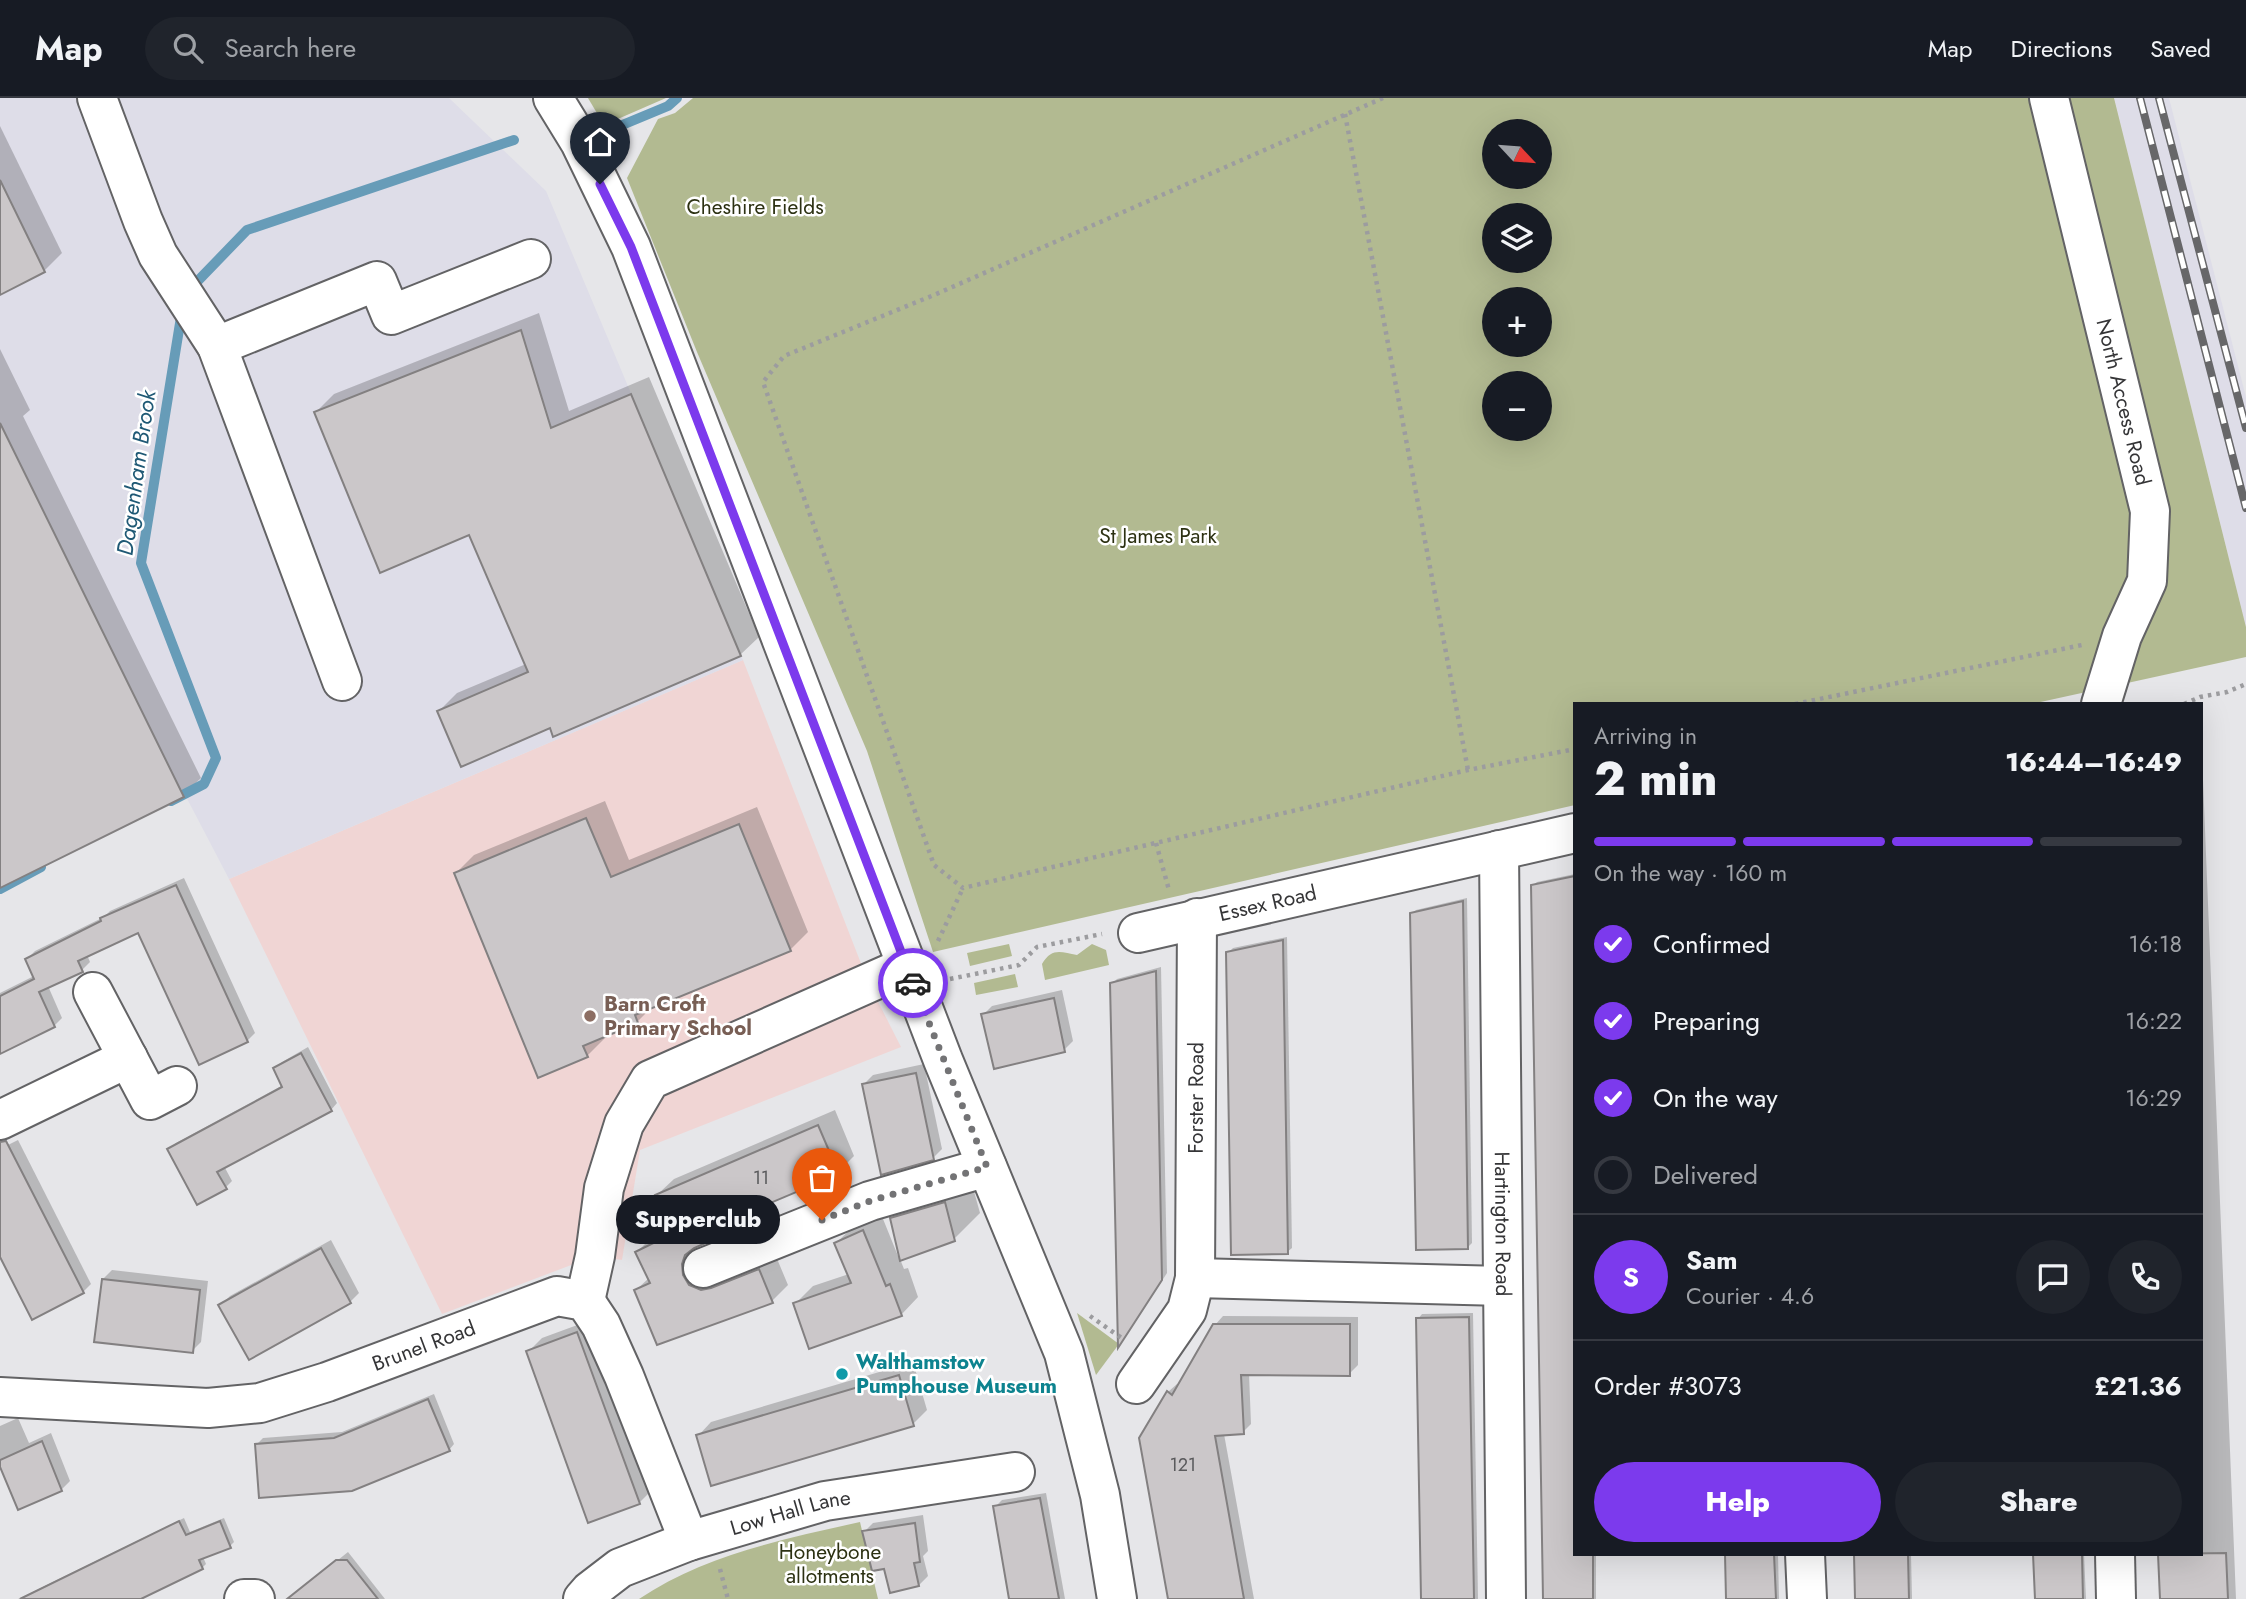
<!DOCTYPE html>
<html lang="en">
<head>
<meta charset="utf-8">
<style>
	body { margin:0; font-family:Jost,sans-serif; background:#20242c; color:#f1f3f6; height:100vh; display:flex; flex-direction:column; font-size:26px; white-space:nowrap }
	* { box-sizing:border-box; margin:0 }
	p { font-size:23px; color:#9ea1a6 }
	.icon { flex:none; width:38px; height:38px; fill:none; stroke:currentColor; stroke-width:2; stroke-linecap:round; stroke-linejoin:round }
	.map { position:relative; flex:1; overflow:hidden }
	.details { position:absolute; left:1573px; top:604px; width:630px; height:854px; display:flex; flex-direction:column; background:#171b24; border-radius:0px; box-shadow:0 7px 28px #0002 }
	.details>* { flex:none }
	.needle { width:46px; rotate:116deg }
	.controls { position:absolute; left:1482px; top:21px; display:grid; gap:14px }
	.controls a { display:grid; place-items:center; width:70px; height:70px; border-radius:50%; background:#171b24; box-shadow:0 7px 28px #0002; font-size:35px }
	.pin { position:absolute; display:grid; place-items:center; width:60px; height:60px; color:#fff; margin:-72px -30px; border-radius:50% 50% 50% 0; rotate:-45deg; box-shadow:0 0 7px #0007 }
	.pin .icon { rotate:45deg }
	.courier { position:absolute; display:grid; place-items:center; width:70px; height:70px; margin:-35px; border:5px solid #7c3aed; border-radius:50%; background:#fff; color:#222; box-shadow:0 2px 9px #0007 }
	.bubble { position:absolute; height:49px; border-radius:24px; background:#171b24; box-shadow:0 7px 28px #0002; font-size:23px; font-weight:800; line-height:49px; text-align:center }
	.headline em { font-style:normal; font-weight:800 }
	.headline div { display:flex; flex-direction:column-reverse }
	.headline { display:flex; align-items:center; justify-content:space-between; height:119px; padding:0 21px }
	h1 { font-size:46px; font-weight:800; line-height:52px }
	.bar { display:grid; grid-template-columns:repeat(4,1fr); gap:10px 7px; align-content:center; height:84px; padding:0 21px }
	.bar i { height:9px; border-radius:5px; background:#363941 }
	.bar .current { background:#7c3aed }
	.bar p { grid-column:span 4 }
	.line { display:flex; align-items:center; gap:18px; padding:0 21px; border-top:2px solid #363941 }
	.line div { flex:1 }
	.round { display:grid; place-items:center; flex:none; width:74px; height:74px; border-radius:37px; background:#20242c }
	ol { padding:0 21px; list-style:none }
	li { display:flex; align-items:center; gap:21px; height:77px }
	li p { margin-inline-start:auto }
	li .icon { padding:7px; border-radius:50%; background:#7c3aed; color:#fff; stroke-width:4 }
	li:last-child { color:#9ea1a6 }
	li i { width:38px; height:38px; border:4px solid #363941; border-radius:50% }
	.action { display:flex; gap:14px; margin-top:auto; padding:14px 21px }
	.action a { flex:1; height:80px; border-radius:42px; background:#7c3aed; color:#fff; font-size:28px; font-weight:800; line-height:80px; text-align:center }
	.action a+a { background:#20242c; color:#f1f3f6 }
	header { display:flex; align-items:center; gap:42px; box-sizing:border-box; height:98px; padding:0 35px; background:#171b24; border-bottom:2px solid #363941 }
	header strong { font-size:33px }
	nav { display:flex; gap:38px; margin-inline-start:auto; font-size:24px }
	.search { width:490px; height:63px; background:#20242c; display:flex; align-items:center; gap:18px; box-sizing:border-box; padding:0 24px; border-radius:38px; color:#9ea1a6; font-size:26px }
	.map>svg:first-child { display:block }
	.commercial { fill:#f0d5d4 }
	.built { fill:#dedde8 }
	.green { fill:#b2ba91; fill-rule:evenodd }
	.shadow { fill:#0003 }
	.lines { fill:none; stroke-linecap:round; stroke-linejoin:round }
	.stream { stroke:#679cb8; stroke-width:10 }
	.building { fill:#cbc7c9; stroke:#838081; stroke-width:2 }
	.minor-casing { stroke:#636365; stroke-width:42 }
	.path { stroke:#9c9c9f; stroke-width:4.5; stroke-dasharray:3.5 5; stroke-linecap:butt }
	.minor { stroke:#fff; stroke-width:38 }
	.rail-casing { stroke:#676769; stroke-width:8 }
	.rail { stroke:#fff; stroke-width:5; stroke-dasharray:16; stroke-linecap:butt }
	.done { stroke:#737375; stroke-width:7; stroke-dasharray:0 12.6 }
	.route { stroke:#7c3aed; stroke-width:9 }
	.education-dot { fill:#8d6e63; stroke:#fff; stroke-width:2.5 }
	.culture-dot { fill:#0f9aa8; stroke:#fff; stroke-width:2.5 }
	.labels { text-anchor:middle; stroke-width:5; stroke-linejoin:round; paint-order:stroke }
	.number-label { font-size:18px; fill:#5a5a5c }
	.park-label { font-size:21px; fill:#2c3112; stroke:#fff }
	.street-label { font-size:21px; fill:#353537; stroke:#fff }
	.education-label { font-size:21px; font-weight:bold; fill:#785e54; stroke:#fff; text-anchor:start }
	.culture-label { font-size:21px; font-weight:bold; fill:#0d838f; stroke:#fff; text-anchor:start }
	.water-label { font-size:23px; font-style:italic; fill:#1f5975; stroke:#fff }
</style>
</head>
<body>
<header>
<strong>Map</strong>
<div class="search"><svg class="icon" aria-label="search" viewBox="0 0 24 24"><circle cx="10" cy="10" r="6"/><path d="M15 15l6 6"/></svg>Search here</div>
<nav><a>Map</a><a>Directions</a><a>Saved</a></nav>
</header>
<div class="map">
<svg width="2246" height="1501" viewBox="0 0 2246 1501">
	<rect width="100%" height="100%" fill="#e6e6e9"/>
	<path class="commercial" d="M743,562L869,886L901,949L640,1052L622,1162L595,1158L442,1216L229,781Z"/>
	<g class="built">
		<path d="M0,0H449L546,93L743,562L229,781L182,691L0,785Z"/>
		<path d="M2114,0H2169L2246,299V529Z"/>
	</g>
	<g class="green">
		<path d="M588,0H666L604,27Z"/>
		<path d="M693,0H2114L2246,529V559L2036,605L1575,606V707L933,854L867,653L697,254L627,80L658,21L675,15ZM1494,33H1540V79H1494ZM1494,117H1540V163H1494ZM1494,201H1540V247H1494ZM1494,285H1540V331H1494Z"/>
		<path d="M1009,846L1012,858L970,868L967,855Z"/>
		<path d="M1092,846L1106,852L1109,867L1045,882L1042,866C1052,849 1061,854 1077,857Z"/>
		<path d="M1015,876L1018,889L976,897L974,885Z"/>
		<path d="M1077,1215L1119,1246L1096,1277Z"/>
		<path d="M860,1424L878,1501H639C704,1457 784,1441 860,1424Z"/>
	</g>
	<g class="shadow">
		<path d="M0,28L62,155L44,173L0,195Z"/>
		<path d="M539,215L569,313L649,279L759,539L740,557L551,628L439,613L457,595L526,566L470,434L316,314L334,296Z"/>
		<path d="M0,251L30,312L23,318L201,680L183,697L0,788Z"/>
		<path d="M2202,657L2236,1501H2162L2202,1456Z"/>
		<path d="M605,703L629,762L757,709L808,834L790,852L653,908L637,924L604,937L605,940L587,958L456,775L474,757Z"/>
		<path d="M1575,776V1456H1596V1501H1544L1532,788L1537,784Z"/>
		<path d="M184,780L255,935L247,943L139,833L87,857L90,864L82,872L48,888L62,920L54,928L0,954V895L34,878L27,861L35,853L104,819L110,813Z"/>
		<path d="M1467,800L1472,1145L1468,1149L1412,816L1416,812Z"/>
		<path d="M1287,839L1292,1150L1287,1154L1228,855L1233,850Z"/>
		<path d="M1161,869L1167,1175L1123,1243L1112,886L1117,881Z"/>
		<path d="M1062,892L1073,943L1064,952L983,917L992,908Z"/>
		<path d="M308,949L337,1005L331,1012L224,1068L232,1083L226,1089L169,1052L176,1045L283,987L275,970L282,964Z"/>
		<path d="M924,966L942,1051L933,1060L864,986L873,977Z"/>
		<path d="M835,1012L854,1058L838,1074L729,1120L731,1124L714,1140L698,1146L697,1150L698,1161L775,1156L788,1187L772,1203L636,1192L649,1180L637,1154L653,1138L671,1129L657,1097L674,1081Z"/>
		<path d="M18,1042L91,1186L83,1194L0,1156V1051Z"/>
		<path d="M970,1079L980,1115L954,1141L900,1161L904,1171L908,1170L918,1199L901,1217L795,1206L813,1188L849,1176L836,1145L854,1128L881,1116L898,1158L900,1157L892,1120L918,1095Z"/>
		<path d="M331,1142L359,1195L350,1204L249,1259L221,1207L230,1198Z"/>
		<path d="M112,1172L208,1183L201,1244L192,1253L103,1181Z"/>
		<path d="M1473,1215L1478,1501H1423L1418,1221L1422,1216Z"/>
		<path d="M1223,1218L1358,1219V1267L1349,1276H1249L1251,1326L1243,1334L1224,1336L1254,1501H1169L1168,1294L1177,1286L1179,1288L1215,1227Z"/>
		<path d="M591,1222L653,1391L639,1405L528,1254L542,1240Z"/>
		<path d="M913,1264L927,1312L913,1326L698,1338L711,1324Z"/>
		<path d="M434,1296L454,1346L449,1352L257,1346L263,1340L342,1334Z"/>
		<path d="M18,1320L29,1345L51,1335L70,1383L61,1392L0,1368V1328Z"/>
		<path d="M1046,1395L1065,1501H1011L995,1409L1002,1402Z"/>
		<path d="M923,1417L928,1453L923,1458L928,1478L919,1487L885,1469L864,1434L873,1425Z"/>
		<path d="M184,1420L190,1434L224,1420L234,1444L230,1448L203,1459L206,1466L202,1470L137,1501H18Z"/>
		<path d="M348,1454L385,1501H313L308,1486Z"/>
		<path d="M1726,1456H1778L1779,1501H1728Z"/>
		<path d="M1856,1456H1911L1912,1501H1857Z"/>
		<path d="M2035,1456H2084L2086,1501H2037Z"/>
	</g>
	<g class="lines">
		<g class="stream">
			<path d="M615,30L668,8L677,0"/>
			<path d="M189,192L247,132L514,42"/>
			<path d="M171,703L204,686L216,660L141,465L182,213"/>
			<path d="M0,791L41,769"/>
		</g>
	</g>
	<g class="building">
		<path d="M0,82L45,174L0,197Z"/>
		<path d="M521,232L551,330L631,296L741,558L553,639L550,630L461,669L437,613L528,574L469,437L380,475L314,314Z"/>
		<path d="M0,325L184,699L0,790Z"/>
		<path d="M586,720L611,779L739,726L791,853L635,917L638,925L583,948L588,959L538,980L454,775Z"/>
		<path d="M1575,778V1456H1593V1501H1543L1531,787Z"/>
		<path d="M176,787L248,944L199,967L138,835L78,863L83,874L39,894L55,929L0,956V898L34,881L25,861L101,823L100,820Z"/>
		<path d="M1463,803L1468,1151L1416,1152L1410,815Z"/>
		<path d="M1283,842L1288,1156L1231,1157L1226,854Z"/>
		<path d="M1156,873L1162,1182L1118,1250L1110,885Z"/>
		<path d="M1054,900L1065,954L994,971L981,916Z"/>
		<path d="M301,955L332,1013L217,1074L227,1091L197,1107L167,1051L282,989L273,970Z"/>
		<path d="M916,975L934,1062L881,1077L862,986Z"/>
		<path d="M818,1027L839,1076L711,1130L715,1141L694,1150L685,1157L682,1166L683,1177L689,1187L701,1192L711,1190L759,1171L773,1205L657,1247L634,1192L650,1185L635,1154L672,1136L655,1097Z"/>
		<path d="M6,1043L84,1195L32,1222L0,1159V1044Z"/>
		<path d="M945,1104L955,1143L900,1163L890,1120Z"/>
		<path d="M863,1132L886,1188L890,1186L902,1218L809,1251L793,1205L851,1185L834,1145Z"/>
		<path d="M321,1150L351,1205L249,1262L218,1207Z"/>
		<path d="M102,1181L200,1192L193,1255L94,1244Z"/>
		<path d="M1469,1219L1474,1501H1421L1416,1220Z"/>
		<path d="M1213,1226H1350V1278L1241,1277L1244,1336L1215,1338L1244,1501H1168L1139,1340L1167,1293L1172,1297Z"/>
		<path d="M577,1234L640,1406L588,1425L526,1253Z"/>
		<path d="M899,1277L914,1328L711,1388L696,1337Z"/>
		<path d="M428,1301L450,1353L352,1393L259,1400L255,1346L334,1340Z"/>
		<path d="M42,1343L62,1393L18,1412L0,1369V1362Z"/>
		<path d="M1040,1400L1059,1501H1009L993,1408Z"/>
		<path d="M179,1423L186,1437L220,1423L231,1450L199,1462L203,1471L141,1501H20Z"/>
		<path d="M915,1425L920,1464L914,1465L919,1488L890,1495L884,1471L872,1473L862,1433Z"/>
		<path d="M2226,1455L2228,1501H2160L2158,1456Z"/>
		<path d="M1725,1456H1774L1776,1501H1726Z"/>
		<path d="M1854,1456H1908L1909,1501H1855Z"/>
		<path d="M2033,1456H2082L2083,1501H2035Z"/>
		<path d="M336,1462H347L378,1501H287Z"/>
	</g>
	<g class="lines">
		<g class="minor-casing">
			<g id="minor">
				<path d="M97,0L143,123L158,157L217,248L342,583"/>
				<path d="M553,0L580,44L631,149L943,962L1064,1255L1100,1397L1117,1501"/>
				<path id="s1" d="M2049,0L2150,413L2147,483L2122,538L2101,606"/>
				<path d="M217,248L377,183L391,217L531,161"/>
				<path id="s2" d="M1499,752L1506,1501"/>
				<path id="s3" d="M1138,835L1575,735"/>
				<path d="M93,894L150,1002L177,988"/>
				<path d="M0,1022L128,960"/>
				<path d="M703,1170L870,1103L987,1069"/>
				<path d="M1195,1180L1503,1188"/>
				<path d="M585,1203L595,1158L604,1090L624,1026L650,982L907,868"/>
				<path id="s4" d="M1136,1286L1187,1212L1195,1180L1197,820"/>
				<path id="s5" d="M0,1299L208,1310L260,1305L327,1284L557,1198L585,1203L601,1227L624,1278L689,1443"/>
				<path d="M1805,1456L1807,1501"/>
				<path d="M2115,1456L2116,1501"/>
				<path d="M244,1501H255"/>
				<path id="s6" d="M583,1501L590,1493L620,1470L689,1443L825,1403L1015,1374"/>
			</g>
		</g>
		<g class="path">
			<path d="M1383,0L934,197L784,258L763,284L934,767L963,790L1468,672L1575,651"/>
			<path d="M1345,16L1468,672"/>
			<path d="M1795,606L2082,547"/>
			<path d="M2184,606L2200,599L2227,594L2246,586"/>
			<path d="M1156,745L1169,792"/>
			<path d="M938,843L963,790"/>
			<path d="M950,881L1019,867L1037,849L1102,836"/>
			<path d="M1090,1218L1123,1241"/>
			<path d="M720,1471L728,1501"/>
		</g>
		<use href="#minor" class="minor"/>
		<g class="rail-casing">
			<g id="rail">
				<path d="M2140,0L2246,410"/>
				<path d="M2159,0L2246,330"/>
			</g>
		</g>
		<use href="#rail" class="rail"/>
	</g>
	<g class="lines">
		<path class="done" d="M822,1122L870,1103L987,1069L913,885"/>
		<path class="route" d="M600,86L631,149L913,885"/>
	</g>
	<circle class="education-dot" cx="590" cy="918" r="7"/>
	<circle class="culture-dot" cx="842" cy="1276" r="7"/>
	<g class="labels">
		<g class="number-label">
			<text x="761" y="1086">11</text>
			<text x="1183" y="1373">121</text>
		</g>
		<g class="park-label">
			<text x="755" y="116">Cheshire Fields</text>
			<text x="1158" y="445">St James Park</text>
			<text x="830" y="1461">Honeybone<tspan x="830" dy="24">allotments</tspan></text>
		</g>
		<g class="street-label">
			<text dy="7" stroke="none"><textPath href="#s1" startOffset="313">North Access Road</textPath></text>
			<text dy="7" stroke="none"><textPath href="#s3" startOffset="133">Essex Road</textPath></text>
			<text dy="7" stroke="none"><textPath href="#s4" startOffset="303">Forster Road</textPath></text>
			<text dy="7" stroke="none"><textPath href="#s2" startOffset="374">Hartington Road</textPath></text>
			<text dy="7" stroke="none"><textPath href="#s5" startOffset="434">Brunel Road</textPath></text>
			<text dy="7" stroke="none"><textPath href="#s6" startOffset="228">Low Hall Lane</textPath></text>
		</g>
		<g class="education-label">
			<text x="604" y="913">Barn Croft<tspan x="604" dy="24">Primary School</tspan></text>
		</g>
		<g class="culture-label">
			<text x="856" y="1271">Walthamstow<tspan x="856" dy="24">Pumphouse Museum</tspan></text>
		</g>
		<g class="water-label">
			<text transform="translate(136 375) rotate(-82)" y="8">Dagenham Brook</text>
		</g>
	</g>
</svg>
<div class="controls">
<a><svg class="needle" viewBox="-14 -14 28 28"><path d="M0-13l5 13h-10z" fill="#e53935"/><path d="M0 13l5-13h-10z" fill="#9ea1a6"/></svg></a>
<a><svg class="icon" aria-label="layers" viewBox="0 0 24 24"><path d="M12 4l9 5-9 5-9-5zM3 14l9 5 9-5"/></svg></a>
<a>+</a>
<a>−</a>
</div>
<div class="pin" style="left:822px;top:1122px;background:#ea580c"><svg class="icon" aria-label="bag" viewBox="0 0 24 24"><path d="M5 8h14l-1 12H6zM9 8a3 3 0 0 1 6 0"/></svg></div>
<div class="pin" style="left:600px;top:86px;background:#1f2937"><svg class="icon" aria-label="home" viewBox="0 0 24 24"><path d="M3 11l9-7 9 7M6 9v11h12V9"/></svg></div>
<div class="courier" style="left:913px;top:885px"><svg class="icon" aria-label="car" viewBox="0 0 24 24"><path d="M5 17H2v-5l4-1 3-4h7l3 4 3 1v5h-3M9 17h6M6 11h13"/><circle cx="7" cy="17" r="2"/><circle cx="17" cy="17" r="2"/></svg></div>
<div class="bubble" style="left:616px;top:1097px;width:164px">Supperclub</div>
<section class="details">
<div class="headline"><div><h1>2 min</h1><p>Arriving in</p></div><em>16:44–16:49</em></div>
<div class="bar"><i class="current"></i><i class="current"></i><i class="current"></i><i></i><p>On the way · 160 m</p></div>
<ol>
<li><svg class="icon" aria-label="check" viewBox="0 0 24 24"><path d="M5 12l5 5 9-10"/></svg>Confirmed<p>16:18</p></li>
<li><svg class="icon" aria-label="check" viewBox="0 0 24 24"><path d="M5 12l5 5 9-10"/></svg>Preparing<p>16:22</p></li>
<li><svg class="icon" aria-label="check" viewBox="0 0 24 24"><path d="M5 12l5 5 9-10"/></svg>On the way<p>16:29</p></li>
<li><i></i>Delivered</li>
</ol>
<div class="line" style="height:126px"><b class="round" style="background:#7c3aed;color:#fff">S</b><div><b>Sam</b><p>Courier · 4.6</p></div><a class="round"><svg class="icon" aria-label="chat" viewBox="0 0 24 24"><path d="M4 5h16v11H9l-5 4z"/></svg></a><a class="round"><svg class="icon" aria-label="phone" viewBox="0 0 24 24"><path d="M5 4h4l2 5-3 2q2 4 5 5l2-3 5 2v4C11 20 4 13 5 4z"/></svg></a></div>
<div class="line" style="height:91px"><div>Order #3073</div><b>£21.36</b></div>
<div class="action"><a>Help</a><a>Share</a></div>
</section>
</div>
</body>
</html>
